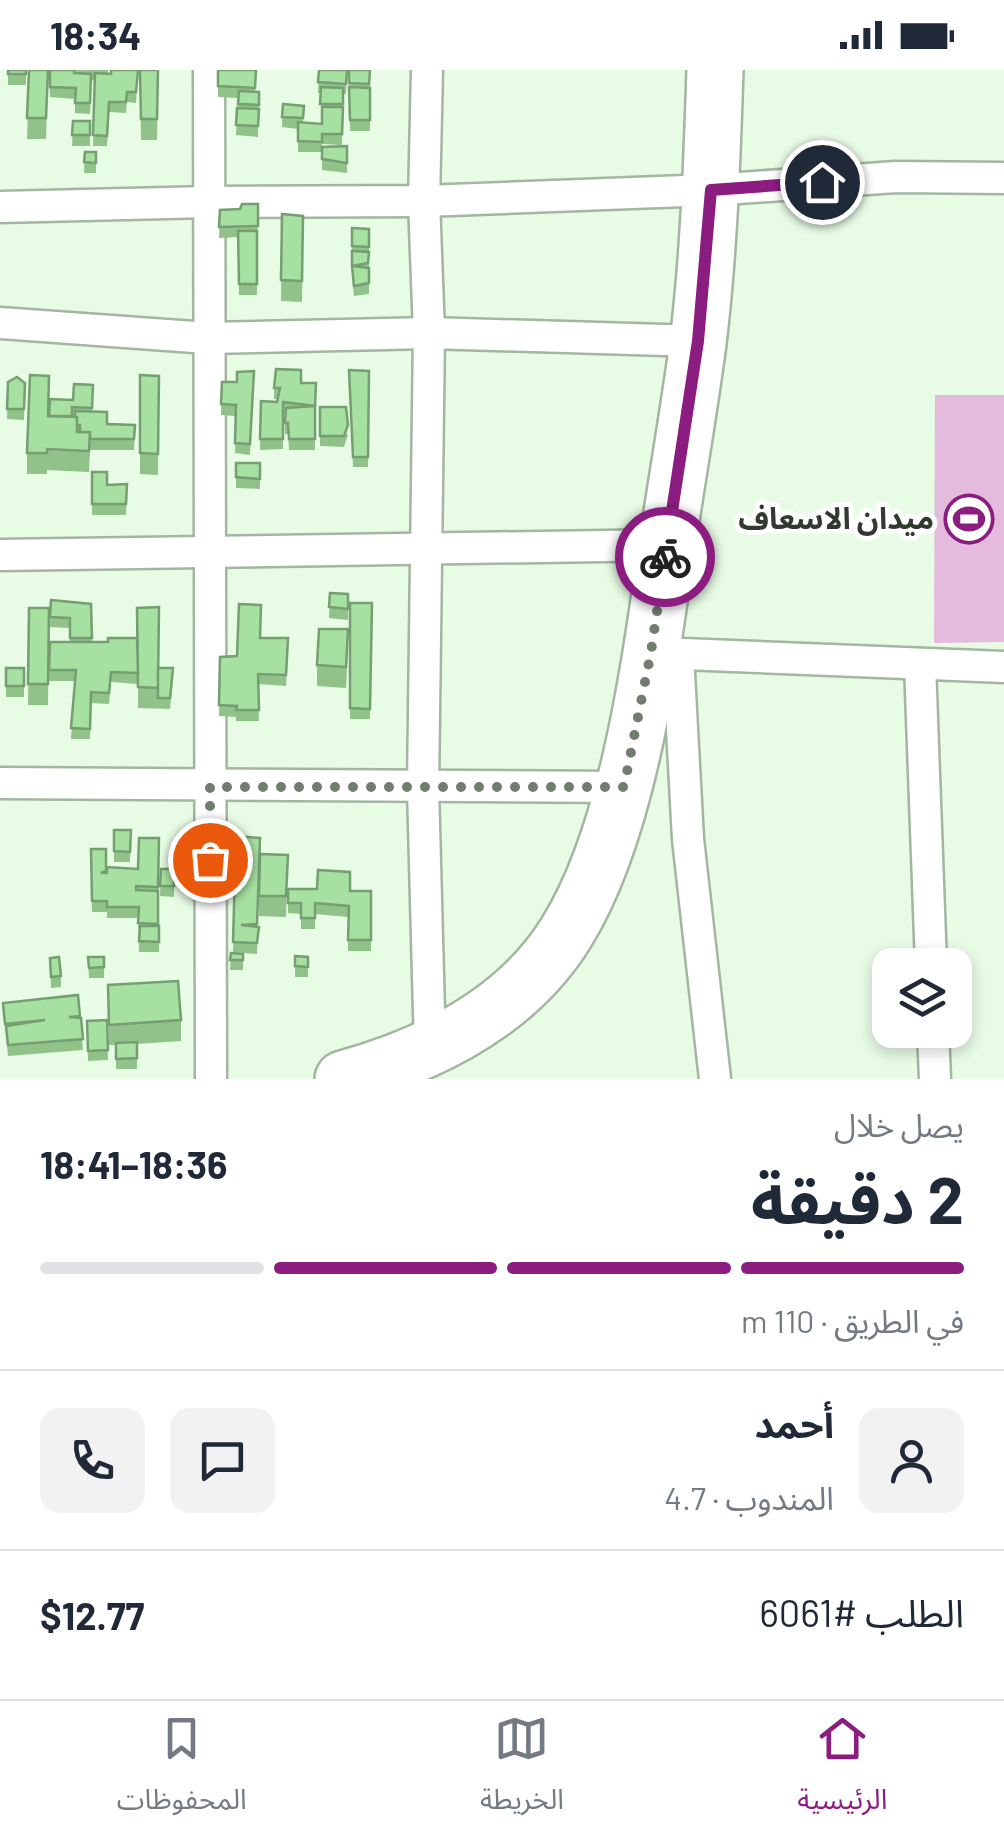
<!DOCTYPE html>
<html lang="ar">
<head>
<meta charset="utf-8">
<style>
	body { margin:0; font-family:Barlow,"Noto Sans Arabic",sans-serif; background:#f2f2f3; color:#1f2937; direction:rtl; height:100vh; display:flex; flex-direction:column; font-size:38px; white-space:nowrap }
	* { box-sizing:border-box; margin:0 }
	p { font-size:32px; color:#747a83 }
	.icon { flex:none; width:55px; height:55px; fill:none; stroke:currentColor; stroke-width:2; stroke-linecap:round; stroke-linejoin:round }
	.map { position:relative; height:1009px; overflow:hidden; direction:ltr }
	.side { display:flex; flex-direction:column; background:#fff; flex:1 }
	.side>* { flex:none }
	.buttons { position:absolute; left:872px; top:878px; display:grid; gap:20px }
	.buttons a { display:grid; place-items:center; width:100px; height:100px; border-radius:20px; background:#fff; box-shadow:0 5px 15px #0003; font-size:50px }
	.pin { position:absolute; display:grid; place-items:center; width:85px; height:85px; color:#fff; margin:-42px; border:5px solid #fff; border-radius:50%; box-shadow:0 2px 10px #0007 }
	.courier { position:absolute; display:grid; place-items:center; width:100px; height:100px; margin:-50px; border:8px solid #8c1d80; border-radius:50%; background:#fff; color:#222; box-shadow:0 2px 12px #0007 }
	.head em { font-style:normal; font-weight:700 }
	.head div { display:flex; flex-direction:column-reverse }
	.head { display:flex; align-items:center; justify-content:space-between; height:170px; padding:0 40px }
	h1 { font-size:65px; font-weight:700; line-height:75px }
	.bar { display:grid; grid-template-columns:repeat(4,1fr); gap:15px 10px; align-content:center; height:120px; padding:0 40px }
	.bar i { height:12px; border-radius:8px; background:#e0e1e3 }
	.bar .active { background:#8c1d80 }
	.bar p { grid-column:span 4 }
	.line { display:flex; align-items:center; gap:25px; padding:0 40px; border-top:2px solid #e0e1e3 }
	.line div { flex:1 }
	.round { display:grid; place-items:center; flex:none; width:105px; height:105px; border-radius:20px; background:#f2f2f3 }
	.status { display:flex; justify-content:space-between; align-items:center; height:70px; padding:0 50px; background:#fff; direction:ltr }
	.status svg { height:28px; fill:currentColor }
	.dock { display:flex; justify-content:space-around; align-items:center; height:140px; border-top:2px solid #e0e1e3; background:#fff; font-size:28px; color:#747a83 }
	.dock a { display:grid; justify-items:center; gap:5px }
	.dock .active { color:#8c1d80 }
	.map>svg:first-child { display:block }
	.grass { fill:#e5bbdd }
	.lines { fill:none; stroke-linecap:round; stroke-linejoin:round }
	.street-casing { stroke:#a2b6a0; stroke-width:35 }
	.highway-casing { stroke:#a2b6a0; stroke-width:60 }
	.street { stroke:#fff; stroke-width:30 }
	.highway { stroke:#fff; stroke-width:55 }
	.wall { fill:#90c28a }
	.building { fill:#a7e1a1; stroke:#759e71; stroke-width:2.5 }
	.done { stroke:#717d6f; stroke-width:10; stroke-dasharray:0 18 }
	.route { stroke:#8c1d80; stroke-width:12 }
	.labels { text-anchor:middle; stroke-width:10; stroke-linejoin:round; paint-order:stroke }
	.poi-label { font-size:30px; font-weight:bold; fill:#313930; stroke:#fff; text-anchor:end }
</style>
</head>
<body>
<div class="status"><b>18:34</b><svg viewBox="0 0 49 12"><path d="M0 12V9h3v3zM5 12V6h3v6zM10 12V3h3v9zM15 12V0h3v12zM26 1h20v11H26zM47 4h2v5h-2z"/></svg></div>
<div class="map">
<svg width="1004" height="1009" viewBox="0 0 1004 1009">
	<rect width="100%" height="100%" fill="#e7fbe5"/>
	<path class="grass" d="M935,325H1004V572L934,573Z"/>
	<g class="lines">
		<g class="street-casing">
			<g id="street">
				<path d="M209,0L211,1009"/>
				<path d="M427,0L424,131L429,263L423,718L430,980"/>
				<path d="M0,137L209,132L424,131L711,120L896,107L1004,108"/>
				<path d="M0,253L208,268L429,263L698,271"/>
				<path d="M0,485L667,475"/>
				<path d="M659,583L1004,597"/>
				<path d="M678,585L688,769L715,1009"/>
				<path d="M920,594L931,895"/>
				<path d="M0,713L623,717"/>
				<path d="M933,960L935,1009"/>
			</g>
		</g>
		<g class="highway-casing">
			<path id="highway" d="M343,1009C430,985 517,942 566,863C629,762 650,593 667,476C677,408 689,341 698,273C709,182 712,91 715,0"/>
		</g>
		<use href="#street" class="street"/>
		<use href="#highway" class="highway"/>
	</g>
	<g class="wall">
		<rect x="8" y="0" width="18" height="15"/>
		<path d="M29,0H48L46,69H27Z"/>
		<path d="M49,0H108V4L138,0L136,33L127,32L126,43L109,42L107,76H93L95,11L91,10L90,44L75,43V29L50,27Z"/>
		<path d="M140,0H158L157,70H141Z"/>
		<path d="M218,0H256L255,21L259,22L258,67L236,65L238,28L218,27Z"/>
		<path d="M319,0H347L346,24H343L342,75L322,74V82H298V59L282,57L283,34L304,36L303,52L322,54L321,23H318Z"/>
		<path d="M349,0H370V61H350Z"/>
		<path d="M73,51H90V76H72Z"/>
		<path d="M347,76V103L322,100V77Z"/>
		<path d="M85,82H96V103H84Z"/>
		<path d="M258,134L257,225H239L238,167L219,168L220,140L240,139Z"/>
		<path d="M282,144L303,146L302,232L281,231Z"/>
		<path d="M352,158L369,159V224L354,226L352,207Z"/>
		<path d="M349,300L369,301L368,397H353Z"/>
		<path d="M254,301L250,385L235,383L236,346L221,345L222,312H237Z"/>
		<path d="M140,305L159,306L158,405L140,404Z"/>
		<path d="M8,312L25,313L24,350L7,349Z"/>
		<path d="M301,313L315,346V380H289L288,364H285V343H283V379L260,380L261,331L277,332L278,329H274V318Z"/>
		<path d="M93,315L92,341L107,354L135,355L134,380H90L89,402L47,400V404H27V383L49,346Z"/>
		<path d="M320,337L348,365L344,377L320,376Z"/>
		<path d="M236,393H260V419L236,418Z"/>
		<path d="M92,402L107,415L127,414L126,445H92Z"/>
		<path d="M330,523L348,524V550L329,548Z"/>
		<path d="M51,530L91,534L92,572L159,598L173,608L170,639L138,638V614L111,612L109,634L91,633L90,669H71L75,611H49L50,572H70V558L50,557Z"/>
		<path d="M350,533H372L370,649H350Z"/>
		<path d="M29,538H49L48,635H28Z"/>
		<path d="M261,568H288L286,616L258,614L259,651H236V647L219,646L220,587L237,586Z"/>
		<path d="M348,580L346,618L317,616V595Z"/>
		<rect x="6" y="598" width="18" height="29"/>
		<path d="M114,760H131L130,792H114Z"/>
		<path d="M236,766L260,768L257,884L233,882Z"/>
		<path d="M159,768V882H139L138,848H107V842H92L91,779H106V803L138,799Z"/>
		<path d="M288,785L286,847L259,846V826Z"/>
		<path d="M161,799H174V827L160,826Z"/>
		<path d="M288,819L371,821V881H348V847L315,844V859H301V844L288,843Z"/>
		<path d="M231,883L243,884V900H230Z"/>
		<path d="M295,886L308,887V907H295Z"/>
		<path d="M88,887H104V908H89Z"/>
		<path d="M50,888L61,906V917L51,918Z"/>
		<path d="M108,915L181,950V971L137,974V999H116V975H109Z"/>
		<path d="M78,925L83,980L8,986L3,933Z"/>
		<path d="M107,950L108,990L88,991L87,951Z"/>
	</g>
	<g class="building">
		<rect x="8" y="0" width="18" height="4"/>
		<path d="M29,0H48L46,48H27Z"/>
		<path d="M50,0H74V3L91,4L90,33H75L76,18L50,17Z"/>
		<path d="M111,0H138L136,22H127L126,32H109L107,66L93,65L95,3L111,4Z"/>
		<path d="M140,0H158L157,49H141Z"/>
		<path d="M218,0H256L255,18L218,16Z"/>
		<path d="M319,0H347L346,14L318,12Z"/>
		<path d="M349,0H370L369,14L349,13Z"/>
		<path d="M321,17L343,18V34H320Z"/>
		<path d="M349,17L370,18V50H350Z"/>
		<path d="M239,21L259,22V35L238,34Z"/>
		<path d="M283,34L304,36L303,48L282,47Z"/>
		<path d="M322,37H343L342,64H322V72L298,71V52L322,54Z"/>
		<path d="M237,38L259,39L258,56L236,55Z"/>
		<path d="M73,51H90V65H72Z"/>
		<path d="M347,76V93L322,89V77Z"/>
		<path d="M85,82H96V93L84,92Z"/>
		<path d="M242,134H258V156L219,157L220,140L240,139Z"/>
		<path d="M282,144L303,146L302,211L281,210Z"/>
		<path d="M352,158L369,159V177L352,176Z"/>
		<path d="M238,161H257V214H239Z"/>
		<path d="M352,181L369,182L368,193L352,196L369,198V213L354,216L352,196Z"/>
		<path d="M276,299L301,300V313H316L315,336L283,332V369H260L261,331L277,332L280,318H274Z"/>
		<path d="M349,300L369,301L368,387H353Z"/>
		<path d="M254,301L250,374L235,373L236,335L221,334L222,312H237V302Z"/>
		<path d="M30,305L49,306L48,346L77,347V362H90L89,381L47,379V383H27Z"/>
		<path d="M140,305L159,306L158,384L140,383Z"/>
		<path d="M17,307L25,313L24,339H7L8,312Z"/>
		<path d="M74,314L93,315L92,338L72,337V346H49L50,329L73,330Z"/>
		<path d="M315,336V369H289L288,353H285L286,338Z"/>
		<path d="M320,337H346L348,355L344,366H320Z"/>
		<path d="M75,341L107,342V354L135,355L134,369H90V362H80V355H77V347H75Z"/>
		<path d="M236,393H260V409L236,407Z"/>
		<path d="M92,402H107V415L127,414L126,434H92Z"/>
		<path d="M330,523L348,524V539L329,537Z"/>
		<path d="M51,530L91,534L92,568H70V548L50,547Z"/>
		<path d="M350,533H372L370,639L350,638Z"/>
		<path d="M239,534L261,535L260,568H288L286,605L258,604L259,640H236L237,636L219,635L220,587L237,586Z"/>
		<path d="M159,537L158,618L138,617L137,538Z"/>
		<path d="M29,538H49L48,614H28Z"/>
		<path d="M319,559H348L346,597L317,595Z"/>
		<path d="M108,568H137L138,603L111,602L109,623L91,622L90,659L71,658L76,600H49L50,572H108Z"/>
		<rect x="6" y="598" width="18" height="18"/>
		<path d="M158,598H173L170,628H158Z"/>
		<path d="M114,760H131L130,782L114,781Z"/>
		<path d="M236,766L260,768L257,854L241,855L259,857L257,873L233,872Z"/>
		<path d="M139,768H159L158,817L136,816V820L158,821V854L138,853L139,837H107V831H92L91,779H106V801L101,803H107V797L138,799Z"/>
		<path d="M260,784L288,785L286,826H259Z"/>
		<path d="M161,799H174V816H160Z"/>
		<path d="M318,800L350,802V821H371V870H348L349,836L315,833V848H301V833H288V819H317Z"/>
		<path d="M140,856H159V872L139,871Z"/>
		<path d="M231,883L243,884V890H230Z"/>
		<path d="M295,886L308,887V897L295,896Z"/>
		<path d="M59,887L61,906L51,907L50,888Z"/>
		<path d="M88,887H104V897L89,898Z"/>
		<path d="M178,911L181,950L109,955L108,915Z"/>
		<path d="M78,925L80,946L69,947L81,948L83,969L8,975L6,956L45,950L5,954L3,933Z"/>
		<path d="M107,950L108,980L88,981L87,951Z"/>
		<path d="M137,972V988L116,989V973Z"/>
	</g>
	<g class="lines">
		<path class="done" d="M210,790V717H624L651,582L665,487"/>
		<path class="route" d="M665,487L698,271L711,120L822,112"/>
	</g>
	<defs>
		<g id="stadium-ring" transform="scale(2.5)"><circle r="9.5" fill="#fff" stroke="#8c1d80" stroke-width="1.5"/><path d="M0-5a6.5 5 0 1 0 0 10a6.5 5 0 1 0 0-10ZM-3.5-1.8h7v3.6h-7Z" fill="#8c1d80"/></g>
	</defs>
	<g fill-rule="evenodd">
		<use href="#stadium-ring" x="969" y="449"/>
	</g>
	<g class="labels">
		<g class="poi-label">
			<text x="934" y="459">ميدان الاسعاف</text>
		</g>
	</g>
</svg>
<div class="buttons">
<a><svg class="icon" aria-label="layers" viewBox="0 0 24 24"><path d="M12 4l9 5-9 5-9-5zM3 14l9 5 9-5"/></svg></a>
</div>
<div class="pin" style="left:210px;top:790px;background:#ea580c"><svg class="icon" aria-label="bag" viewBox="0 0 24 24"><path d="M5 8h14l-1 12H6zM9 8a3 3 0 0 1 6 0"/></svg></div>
<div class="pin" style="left:822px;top:112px;background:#1f2937"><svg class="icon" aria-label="home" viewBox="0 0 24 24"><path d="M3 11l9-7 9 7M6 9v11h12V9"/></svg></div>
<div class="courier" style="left:665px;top:487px"><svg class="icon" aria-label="bike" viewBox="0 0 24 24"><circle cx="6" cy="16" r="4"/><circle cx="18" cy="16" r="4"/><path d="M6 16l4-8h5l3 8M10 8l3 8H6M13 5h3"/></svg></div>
</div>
<section class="side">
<div class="head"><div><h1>2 دقيقة</h1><p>يصل خلال</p></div><em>18:36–18:41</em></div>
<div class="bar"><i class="active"></i><i class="active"></i><i class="active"></i><i></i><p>في الطريق · 110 m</p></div>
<div class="line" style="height:180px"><a class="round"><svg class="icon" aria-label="person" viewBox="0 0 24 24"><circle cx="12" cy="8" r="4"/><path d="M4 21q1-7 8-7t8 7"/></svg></a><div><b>أحمد</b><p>المندوب · 4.7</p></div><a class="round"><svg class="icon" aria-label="chat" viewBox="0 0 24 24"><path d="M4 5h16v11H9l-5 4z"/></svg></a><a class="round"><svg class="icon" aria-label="phone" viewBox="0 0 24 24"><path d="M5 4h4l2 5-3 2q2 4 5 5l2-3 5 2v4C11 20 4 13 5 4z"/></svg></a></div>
<div class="line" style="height:130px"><div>الطلب #6061</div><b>$12.77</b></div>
</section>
<nav class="dock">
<a class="active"><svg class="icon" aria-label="home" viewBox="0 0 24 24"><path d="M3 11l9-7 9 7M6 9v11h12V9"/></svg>الرئيسية</a>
<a><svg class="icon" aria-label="map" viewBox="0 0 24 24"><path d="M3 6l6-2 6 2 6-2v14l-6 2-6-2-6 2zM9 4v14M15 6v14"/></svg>الخريطة</a>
<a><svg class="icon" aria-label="saved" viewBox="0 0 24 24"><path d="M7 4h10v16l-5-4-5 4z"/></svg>المحفوظات</a>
</nav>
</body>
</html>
